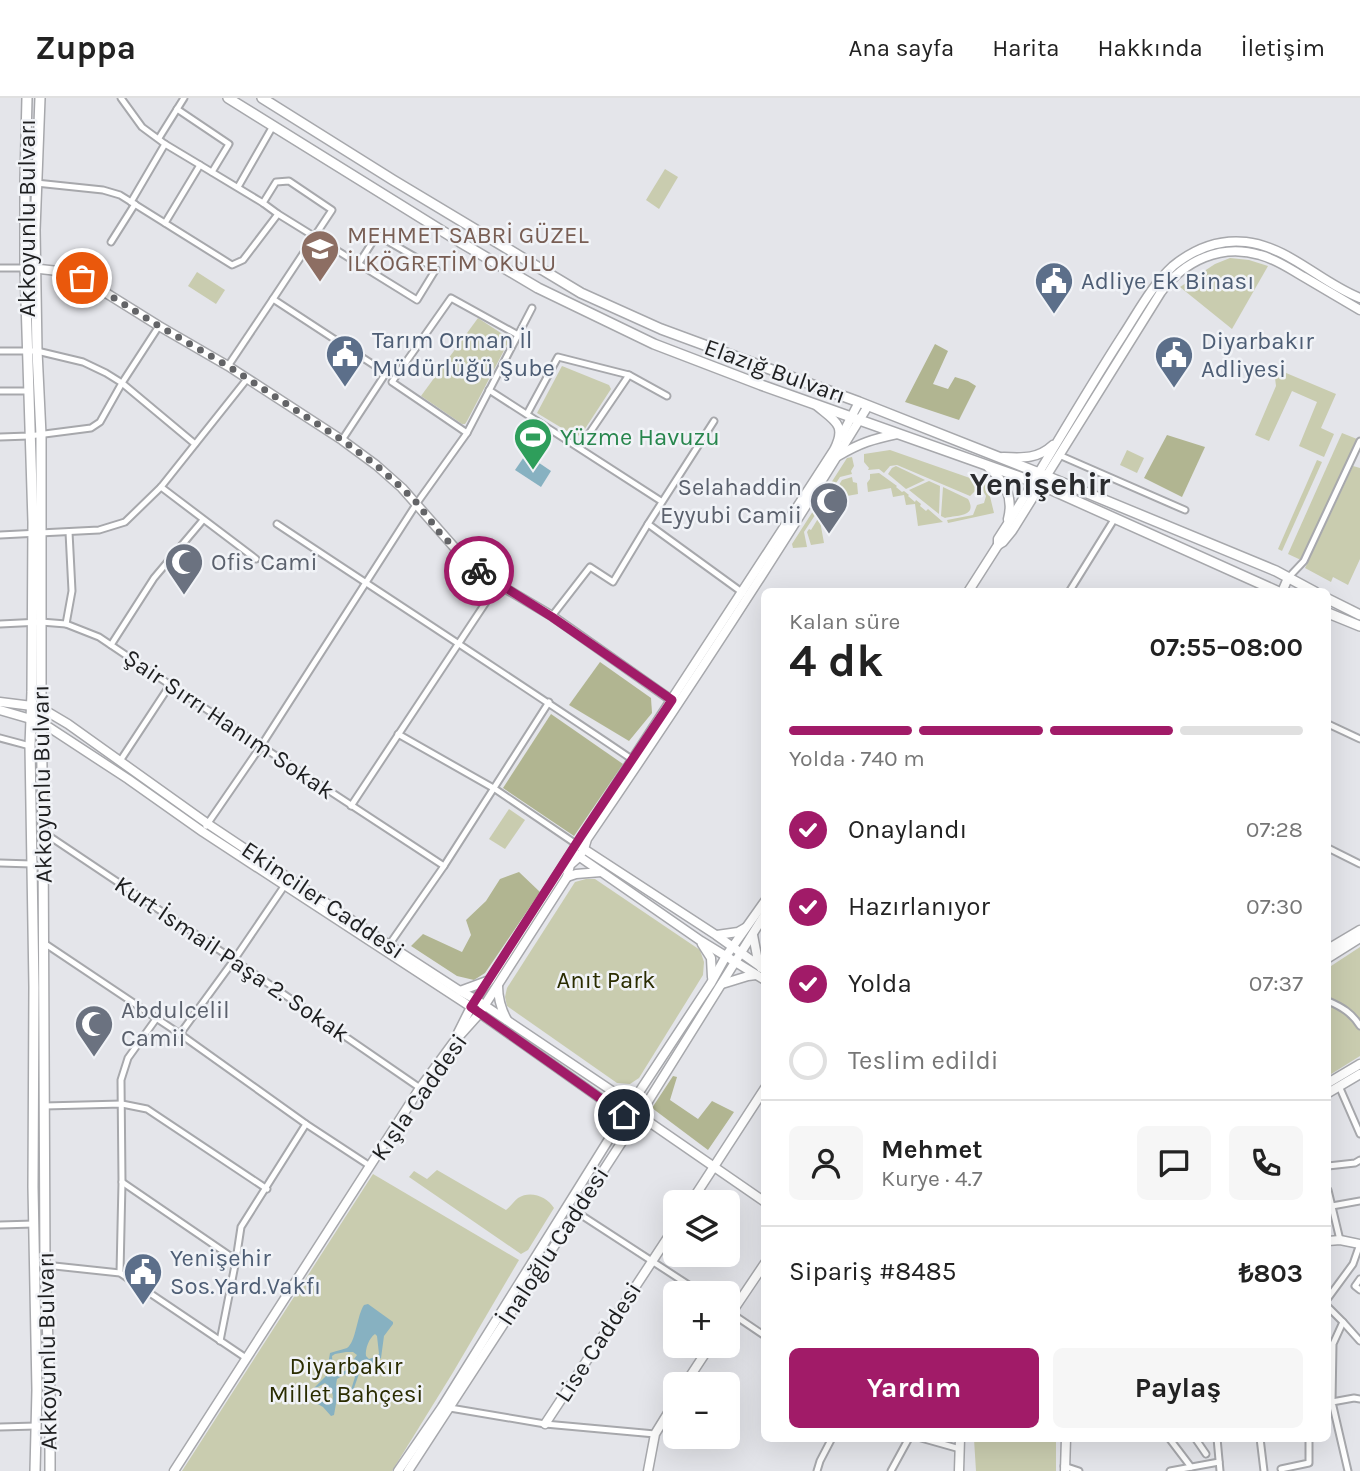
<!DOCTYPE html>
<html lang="tr">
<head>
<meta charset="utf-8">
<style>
	body { margin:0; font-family:Karla,sans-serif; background:#f6f6f6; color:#222; height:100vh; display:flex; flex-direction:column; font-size:26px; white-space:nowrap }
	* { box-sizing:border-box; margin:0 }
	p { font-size:23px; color:#767676 }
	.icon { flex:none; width:38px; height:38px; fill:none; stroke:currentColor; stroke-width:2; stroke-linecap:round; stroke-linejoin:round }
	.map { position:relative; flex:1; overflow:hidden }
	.drawer { position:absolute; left:761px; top:490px; width:570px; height:854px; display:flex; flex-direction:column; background:#fff; border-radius:10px; box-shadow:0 7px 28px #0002 }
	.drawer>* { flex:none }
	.fabs { position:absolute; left:663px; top:1092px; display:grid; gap:14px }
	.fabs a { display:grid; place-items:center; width:77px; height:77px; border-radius:10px; background:#fff; box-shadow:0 7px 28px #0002; font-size:35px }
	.pin { position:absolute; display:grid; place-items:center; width:60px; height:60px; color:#fff; margin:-30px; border:4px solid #fff; border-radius:50%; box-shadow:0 2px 7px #0007 }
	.courier { position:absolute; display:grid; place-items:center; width:70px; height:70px; margin:-35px; border:5px solid #a11b68; border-radius:50%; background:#fff; color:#222; box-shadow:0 2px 9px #0007 }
	.overview em { font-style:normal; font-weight:700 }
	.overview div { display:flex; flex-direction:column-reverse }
	.overview { display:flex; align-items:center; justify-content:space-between; height:119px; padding:0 28px }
	h1 { font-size:46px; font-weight:700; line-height:52px }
	.bar { display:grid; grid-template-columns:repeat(4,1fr); gap:10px 7px; align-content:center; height:84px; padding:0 28px }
	.bar i { height:9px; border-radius:5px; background:#e0e0e0 }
	.bar .selected { background:#a11b68 }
	.bar p { grid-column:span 4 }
	.line { display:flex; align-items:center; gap:18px; padding:0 28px; border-top:2px solid #e0e0e0 }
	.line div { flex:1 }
	.round { display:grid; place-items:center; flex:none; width:74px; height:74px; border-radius:10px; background:#f6f6f6 }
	ol { padding:0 28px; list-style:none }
	li { display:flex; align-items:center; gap:21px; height:77px }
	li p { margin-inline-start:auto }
	li .icon { padding:7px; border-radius:50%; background:#a11b68; color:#fff; stroke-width:4 }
	li:last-child { color:#767676 }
	li i { width:38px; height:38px; border:4px solid #e0e0e0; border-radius:50% }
	.action { display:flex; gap:14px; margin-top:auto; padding:14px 28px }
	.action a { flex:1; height:80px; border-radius:10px; background:#a11b68; color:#fff; font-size:28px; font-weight:700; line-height:80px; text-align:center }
	.action a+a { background:#f6f6f6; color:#222 }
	header { display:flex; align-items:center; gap:42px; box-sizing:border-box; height:98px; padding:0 35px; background:#fff; border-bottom:2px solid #e0e0e0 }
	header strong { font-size:33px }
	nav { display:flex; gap:38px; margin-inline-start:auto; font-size:24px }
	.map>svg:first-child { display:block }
	.green { fill:#c9ccaf }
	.forest { fill:#b1b591 }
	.water { fill:#87b1c1; fill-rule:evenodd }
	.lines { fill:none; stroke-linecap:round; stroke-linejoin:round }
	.street-casing { stroke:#a7a8ac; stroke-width:9 }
	.secondary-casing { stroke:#a7a8ac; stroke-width:11 }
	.primary-casing { stroke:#a7a8ac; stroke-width:12 }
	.street { stroke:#fff; stroke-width:5 }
	.secondary { stroke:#fff; stroke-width:8 }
	.primary { stroke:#fff; stroke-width:9 }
	.done { stroke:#636467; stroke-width:7; stroke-dasharray:0 12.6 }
	.route { stroke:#a11b68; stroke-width:9 }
	.labels { text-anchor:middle; stroke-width:5; stroke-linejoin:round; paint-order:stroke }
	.street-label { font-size:24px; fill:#1e1f20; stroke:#f1f3f7 }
	.education-label { font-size:24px; fill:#785e54; stroke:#f1f3f7; text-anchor:start }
	.service-label { font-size:24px; fill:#4e5e75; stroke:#f1f3f7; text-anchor:start }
	.leisure-label { font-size:24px; fill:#27864d; stroke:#f1f3f7; text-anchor:start }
	.worship-label { font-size:24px; fill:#5b616d; stroke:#f1f3f7; text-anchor:start }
	.park-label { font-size:24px; fill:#2a2c00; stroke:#f1f3f7 }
	.district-label { font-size:32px; font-weight:bold; fill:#2b2c2f; stroke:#f1f3f7 }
</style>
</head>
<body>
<header>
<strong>Zuppa</strong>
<nav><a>Ana sayfa</a><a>Harita</a><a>Hakkında</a><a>İletişim</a></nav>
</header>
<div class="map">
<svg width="1360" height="1373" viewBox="0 0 1360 1373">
	<rect width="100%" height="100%" fill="#e4e5ea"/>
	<g class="green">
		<path d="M665,71L678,79L659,111L646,102Z"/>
		<path d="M1230,160L1249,162L1268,168L1232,231L1180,189L1215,166Z"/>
		<path d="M197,174L225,192L216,206L188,188Z"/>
		<path d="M478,220L510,241L467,323L465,326H462L421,298Z"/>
		<path d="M562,268L609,287L611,291L581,337L575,338L537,315Z"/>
		<path d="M1279,272L1336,296L1321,330L1334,336L1324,359L1299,348L1317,304L1292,293L1269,343L1255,337L1276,288L1275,280Z"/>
		<path d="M1342,335L1357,341L1301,462L1288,456Z"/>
		<path d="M890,352L987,386L994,415L948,425L947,422L973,417L977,407L984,405L986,398L983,393L977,391L970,398L897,367L890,368L884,375L879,371L868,372L869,370L864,364V356Z"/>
		<path d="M1127,352L1144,360L1137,375L1120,367Z"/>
		<path d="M852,359L854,368L851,373L852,376L840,379L804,434L807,449L793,450L792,446L847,360Z"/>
		<path d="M1317,362L1322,364L1282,453L1278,451Z"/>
		<path d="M896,368L925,382L906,391L888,376L892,370Z"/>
		<path d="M1353,368L1360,370V461L1348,487L1333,479L1331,484L1305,470Z"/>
		<path d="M879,375L897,388L896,389L902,394L904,393L909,397L908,398L915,404L916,402L921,406L920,408L926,413L928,411L943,424L918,428L915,406L906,407L904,397L893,399L891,390L868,394L867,385L870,381V376Z"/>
		<path d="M852,379L853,384L857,385L858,396L836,400L837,409L829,411L830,421L820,423L824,445L811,447L807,434L809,431L811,432L842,382Z"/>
		<path d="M929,383L940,388L939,416L909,392Z"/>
		<path d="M943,389L968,401C978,419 957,417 945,420L941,418Z"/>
		<path d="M509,711L525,722L505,751L489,741Z"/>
		<path d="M586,781H595L700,852L704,864L703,877L639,980L630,986L617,985L507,908L505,899L507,890L575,784Z"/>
		<path d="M1360,849V958L1328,978V870Z"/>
		<path d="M437,1072L506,1112C510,1109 514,1103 518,1100C531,1092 547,1099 554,1110L528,1152L521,1156L409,1079L414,1073L427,1081Z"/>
		<path d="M373,1076L519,1162L452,1276L392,1373H182Z"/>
		<path d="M974,1341H1056V1373H976Z"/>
	</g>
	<g class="forest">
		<path d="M935,246L948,253L933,286L948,291L955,279L968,283L976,288L959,322L905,304Z"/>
		<path d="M1167,337L1205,349L1182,399L1144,380Z"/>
		<path d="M600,564L651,600L652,615L629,643L569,607Z"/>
		<path d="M551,616L623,666L574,738L503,690Z"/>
		<path d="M519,774L540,794L485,875L474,882L457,878L411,848L423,836L462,854L471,837L466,822L486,803L500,781Z"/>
		<path d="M673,978L677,979L670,1002L698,1021L712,1003L734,1014L708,1052L652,1010Z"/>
	</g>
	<g class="water">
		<path d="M526,356L551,373L541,389L515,372Z"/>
		<path d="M368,1206L393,1224V1226L384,1238L381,1260L377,1263L363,1269L360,1273L350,1301L348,1302L343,1300H337L334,1317L331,1318L323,1309L309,1301L307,1297L326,1278L330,1255C335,1253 342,1252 347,1250C356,1244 357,1217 364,1207ZM375,1236L377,1238L379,1256L375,1259L369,1261L366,1258C365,1251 369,1240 375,1236ZM346,1254H353L357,1257L345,1273L335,1275L333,1270L332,1258L335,1256ZM347,1275H353L355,1279L350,1295L345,1298L338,1293L336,1287L337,1281ZM325,1285C330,1289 335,1297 332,1303C324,1307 318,1303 315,1295L316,1290Z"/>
	</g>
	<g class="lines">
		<g class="street-casing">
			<g id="street">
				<path d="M121,0L142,29L165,46L200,67"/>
				<path d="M177,11L229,46L212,74"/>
				<path d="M159,40L184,0"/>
				<path d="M36,85L103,92L120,97L232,167L243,162L278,116"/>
				<path d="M238,89L273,28"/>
				<path d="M131,104L165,46"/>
				<path d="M263,105L276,84L289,83L332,112L273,201L386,275L342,342"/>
				<path d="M165,125L200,67L263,105L278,116L417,202L436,171L377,137L359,165"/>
				<path d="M111,144L135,106"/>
				<path d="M0,170H25"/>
				<path d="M0,253H37L83,264L106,275L122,285L195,346"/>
				<path d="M228,268L273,201"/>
				<path d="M489,292L661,403"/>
				<path d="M0,293H28"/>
				<path d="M527,316L558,259L629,277"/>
				<path d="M714,323L648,426L743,495"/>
				<path d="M467,335L392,284L451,200L518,237"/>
				<path d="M0,339L29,338L91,330L100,324L122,285L159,228"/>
				<path d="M580,349L629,277L667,298"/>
				<path d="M1059,357L1185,412"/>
				<path d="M161,389L256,461"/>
				<path d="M277,426C396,505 515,582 633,662"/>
				<path d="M0,437L99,432L125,424L161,389L247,281"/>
				<path d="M1288,480L1304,463L1360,343"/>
				<path d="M1069,494L1115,420"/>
				<path d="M552,518L590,469L613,484L648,426"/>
				<path d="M0,526L41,524L66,526L99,539L261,648L444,768"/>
				<path d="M66,526L72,493L69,434"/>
				<path d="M111,547L154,480L203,422"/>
				<path d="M1328,626L1360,641"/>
				<path d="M398,636L495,691L576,746"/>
				<path d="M0,640L30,648"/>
				<path d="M120,663L170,587"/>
				<path d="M351,708L498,486"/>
				<path d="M206,728L261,648L417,405L467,335L532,210"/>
				<path d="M43,734L234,862L420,990"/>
				<path d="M1328,750L1360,766"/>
				<path d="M0,765L32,766"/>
				<path d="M44,845L180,936L306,1026L370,1068"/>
				<path d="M389,847L444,768L549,604"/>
				<path d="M1328,903C1342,909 1352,915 1360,928"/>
				<path d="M180,936L234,862L285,787"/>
				<path d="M1339,988L1360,1036"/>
				<path d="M44,1008L122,1006L147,1011L267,1091"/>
				<path d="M1328,1068L1355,1065L1360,1062"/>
				<path d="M122,1084L236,1162"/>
				<path d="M1328,1092L1340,1142"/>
				<path d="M1332,1108L1360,1103"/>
				<path d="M575,1113L701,1195"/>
				<path d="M0,1127L34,1126"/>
				<path d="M45,1167L120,1175L246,1260"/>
				<path d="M120,1175L122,1084L121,982L128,960L156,921"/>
				<path d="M1360,1181L1355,1188L1360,1192"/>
				<path d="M1328,1200L1353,1166L1360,1146"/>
				<path d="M1328,1209L1343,1224L1333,1246L1332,1304L1328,1305"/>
				<path d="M731,1215L765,1238"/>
				<path d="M1343,1224L1360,1243"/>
				<path d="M220,1243L236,1162L241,1129L306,1026"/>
				<path d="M450,1310L545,1326L655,1336"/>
				<path d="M0,1329L36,1328"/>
				<path d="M921,1340L960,1351"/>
				<path d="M1169,1340L1191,1369"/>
				<path d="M1195,1340L1206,1356"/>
				<path d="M1217,1340L1220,1373"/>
				<path d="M1260,1340L1264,1373"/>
				<path d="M1064,1368L1079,1373"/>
				<path d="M817,1373L820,1363L832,1340"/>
				<path d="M891,1373L909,1340"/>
				<path d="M1170,1373L1219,1364"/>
				<path d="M1282,1373L1281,1371L1309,1365V1340"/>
				<path d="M1348,1373L1332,1304L1354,1300L1360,1301"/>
			</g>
		</g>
		<g class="secondary-casing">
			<g id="secondary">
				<path d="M31,170L58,173L82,180L159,228L228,268L342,342L376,367L402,390L469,466L498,486L552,518L677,606"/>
				<path d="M841,339L859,304"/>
				<path d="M838,358C860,345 873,341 897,336"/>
				<path d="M1003,359C1023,360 1038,361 1053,347"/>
				<path d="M988,369C1004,383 1014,398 1008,421"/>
				<path d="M998,447V441L1007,427C1046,364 1083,299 1123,237C1138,214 1152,187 1173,168C1194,151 1219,141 1246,144C1289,149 1321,185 1360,200"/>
				<path d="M968,494L998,447L1003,444L1012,433L1161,194C1184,163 1221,145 1260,157C1276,161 1290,171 1304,179C1323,190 1341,201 1360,212"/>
				<path d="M1282,494L1288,480"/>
				<path d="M0,604L32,608L41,610L68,626L208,726L389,847L460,893L475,901L642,1013"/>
				<path d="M0,612L41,624L128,681L203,734L471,909L624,1017L635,1023"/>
				<path d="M581,749L716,837L765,872"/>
				<path d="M577,757L701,843L765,882"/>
				<path d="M567,779L576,776L601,774"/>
				<path d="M717,837L738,834L745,830"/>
				<path d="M753,837L757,858L761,870"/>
				<path d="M702,846L711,860L712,879"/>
				<path d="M1328,851L1360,832"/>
				<path d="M1328,860L1360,840"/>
				<path d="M722,886L748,878L756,877"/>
				<path d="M498,888C498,901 501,911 507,922"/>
				<path d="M460,893L487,883"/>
				<path d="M458,935L475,901L490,882C603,704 720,529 834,352C847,327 835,323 817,308"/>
				<path d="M1328,985L1360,966"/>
				<path d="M1328,995L1360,976"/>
				<path d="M639,1017L765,1104"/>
				<path d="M691,1104L765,990"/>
				<path d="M1328,1143L1340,1142L1360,1146"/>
				<path d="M728,1220L765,1165"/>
				<path d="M685,1286L710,1248"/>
				<path d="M545,1326L676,1127"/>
				<path d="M174,1373L420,990L453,945L479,916L567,779L570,767L579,759L584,751L587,741C684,599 778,455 868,308"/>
				<path d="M398,1373L442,1309L624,1017L711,885L726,858L765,803"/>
				<path d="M408,1373L642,1013L765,816"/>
				<path d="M648,1373L655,1336L676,1302"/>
				<path d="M959,1373L960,1340"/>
				<path d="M1065,1373L1066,1340"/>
			</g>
		</g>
		<g class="primary-casing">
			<g id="primary">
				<path d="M27,0L25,83V170L33,424L32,594L30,648L34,889L33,1089L37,1292L35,1373"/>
				<path d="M40,0L35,132L37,253L41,337V610L43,734L45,1167L50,1297V1373"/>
				<path d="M228,0L460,144L538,190L654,246L761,287L1034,384L1279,494"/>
				<path d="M262,0L393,82L581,195L661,231L859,304L1039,375L1276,473L1315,494"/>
				<path d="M1328,501L1360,517"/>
				<path d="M1328,515L1360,528"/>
			</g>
		</g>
		<use href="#street" class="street"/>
		<use href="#secondary" class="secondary"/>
		<use href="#primary" class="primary"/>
	</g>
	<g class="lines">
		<path class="done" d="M82,180L159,228L228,268L342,342L376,367L402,390L417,405L440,435L470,466L479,473"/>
		<path class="route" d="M479,473L552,519L672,602L581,738L471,909L624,1017"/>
	</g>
	<defs>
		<g id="school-pin" transform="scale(2.0125)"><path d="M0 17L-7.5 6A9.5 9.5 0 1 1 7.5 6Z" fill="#8d6e63" stroke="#f1f3f7"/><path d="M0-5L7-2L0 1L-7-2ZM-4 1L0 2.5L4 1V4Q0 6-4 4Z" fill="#fff"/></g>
		<g id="civic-pin" transform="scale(2.0125)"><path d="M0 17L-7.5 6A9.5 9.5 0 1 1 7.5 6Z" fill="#5c6f8a" stroke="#f1f3f7"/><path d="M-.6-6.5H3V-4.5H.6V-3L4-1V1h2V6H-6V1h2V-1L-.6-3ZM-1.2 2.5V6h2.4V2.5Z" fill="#fff"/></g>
		<g id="stadium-pin" transform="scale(2.0125)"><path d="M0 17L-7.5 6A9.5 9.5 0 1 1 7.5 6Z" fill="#2e9e5b" stroke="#f1f3f7"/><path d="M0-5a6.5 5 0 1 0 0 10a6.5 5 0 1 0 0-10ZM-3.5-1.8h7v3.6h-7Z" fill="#fff"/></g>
		<g id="mosque-pin" transform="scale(2.0125)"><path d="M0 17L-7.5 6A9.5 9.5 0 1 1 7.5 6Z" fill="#6b7280" stroke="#f1f3f7"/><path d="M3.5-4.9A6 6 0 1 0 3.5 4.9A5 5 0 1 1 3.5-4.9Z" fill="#fff"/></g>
	</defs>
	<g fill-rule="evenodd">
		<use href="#school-pin" x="320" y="151"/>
		<use href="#civic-pin" x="1054" y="183"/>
		<use href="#civic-pin" x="345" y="256"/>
		<use href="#civic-pin" x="1174" y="257"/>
		<use href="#stadium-pin" x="533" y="339"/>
		<use href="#mosque-pin" x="829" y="403"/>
		<use href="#mosque-pin" x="184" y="464"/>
		<use href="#mosque-pin" x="94" y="926"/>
		<use href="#civic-pin" x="143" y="1174"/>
	</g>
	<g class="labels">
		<g class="street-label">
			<text transform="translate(27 120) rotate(-90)" y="8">Akkoyunlu Bulvarı</text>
			<text transform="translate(775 273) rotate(20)" y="8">Elazığ Bulvarı</text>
			<text transform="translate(229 626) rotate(34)" y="8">Şair Sırrı Hanım Sokak</text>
			<text transform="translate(42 686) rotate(-91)" y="8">Akkoyunlu Bulvarı</text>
			<text transform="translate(323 802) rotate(34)" y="8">Ekinciler Caddesi</text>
			<text transform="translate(232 861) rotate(34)" y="8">Kurt İsmail Paşa 2. Sokak</text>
			<text transform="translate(419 999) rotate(-55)" y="8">Kışla Caddesi</text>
			<text transform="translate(553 1148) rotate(-57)" y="8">İnaloğlu Caddesi</text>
			<text transform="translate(598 1244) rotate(-57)" y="8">Lise Caddesi</text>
			<text transform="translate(47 1253) rotate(-91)" y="8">Akkoyunlu Bulvarı</text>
		</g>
		<g class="education-label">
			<text x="347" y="145">MEHMET SABRİ GÜZEL<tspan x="347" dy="28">İLKÖGRETİM OKULU</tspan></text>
		</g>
		<g class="service-label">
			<text x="1081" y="191">Adliye Ek Binası</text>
			<text x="372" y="250">Tarım Orman İl<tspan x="372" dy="28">Müdürlüğü Şube</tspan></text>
			<text x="1201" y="251">Diyarbakır<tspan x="1201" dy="28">Adliyesi</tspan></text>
			<text x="170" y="1168">Yenişehir<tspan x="170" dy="28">Sos.Yard.Vakfı</tspan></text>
		</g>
		<g class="leisure-label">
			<text x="560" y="347">Yüzme Havuzu</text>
		</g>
		<g class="worship-label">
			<text x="802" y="397" text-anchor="end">Selahaddin<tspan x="802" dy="28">Eyyubi Camii</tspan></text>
			<text x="211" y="472">Ofis Cami</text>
			<text x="121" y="920">Abdulcelil<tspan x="121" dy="28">Camii</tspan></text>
		</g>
		<g class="park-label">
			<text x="606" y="890">Anıt Park</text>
			<text x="346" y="1276">Diyarbakır<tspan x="346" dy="28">Millet Bahçesi</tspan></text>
		</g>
		<g class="district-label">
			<text x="1040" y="397">Yenişehir</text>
		</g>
	</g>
</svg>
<div class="fabs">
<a><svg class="icon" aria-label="layers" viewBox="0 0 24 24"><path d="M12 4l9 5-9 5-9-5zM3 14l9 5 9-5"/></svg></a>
<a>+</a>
<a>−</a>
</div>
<div class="pin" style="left:82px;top:180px;background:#ea580c"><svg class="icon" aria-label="bag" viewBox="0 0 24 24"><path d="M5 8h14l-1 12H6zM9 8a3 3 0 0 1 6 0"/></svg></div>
<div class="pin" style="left:624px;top:1017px;background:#1f2937"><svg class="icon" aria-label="home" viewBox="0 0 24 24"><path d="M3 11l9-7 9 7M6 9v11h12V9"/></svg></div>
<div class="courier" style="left:479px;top:473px"><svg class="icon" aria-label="bike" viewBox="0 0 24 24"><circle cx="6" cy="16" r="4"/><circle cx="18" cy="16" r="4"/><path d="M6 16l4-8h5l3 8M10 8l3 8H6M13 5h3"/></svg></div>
<section class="drawer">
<div class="overview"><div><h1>4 dk</h1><p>Kalan süre</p></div><em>07:55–08:00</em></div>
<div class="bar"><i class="selected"></i><i class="selected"></i><i class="selected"></i><i></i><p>Yolda · 740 m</p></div>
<ol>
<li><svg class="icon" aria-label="check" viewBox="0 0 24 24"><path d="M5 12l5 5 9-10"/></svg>Onaylandı<p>07:28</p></li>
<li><svg class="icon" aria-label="check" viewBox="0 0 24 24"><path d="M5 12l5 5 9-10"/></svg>Hazırlanıyor<p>07:30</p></li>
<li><svg class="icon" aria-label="check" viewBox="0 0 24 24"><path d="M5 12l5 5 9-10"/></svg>Yolda<p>07:37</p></li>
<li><i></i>Teslim edildi</li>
</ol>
<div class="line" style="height:126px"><a class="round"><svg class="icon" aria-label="person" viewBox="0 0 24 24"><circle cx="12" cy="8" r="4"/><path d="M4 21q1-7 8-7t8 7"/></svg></a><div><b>Mehmet</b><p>Kurye · 4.7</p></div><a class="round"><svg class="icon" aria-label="chat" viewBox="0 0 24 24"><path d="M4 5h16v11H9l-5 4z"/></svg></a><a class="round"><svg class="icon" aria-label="phone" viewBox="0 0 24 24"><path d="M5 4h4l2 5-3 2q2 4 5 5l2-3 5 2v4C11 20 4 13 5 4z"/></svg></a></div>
<div class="line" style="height:91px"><div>Sipariş #8485</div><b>₺803</b></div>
<div class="action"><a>Yardım</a><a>Paylaş</a></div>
</section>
</div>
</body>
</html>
